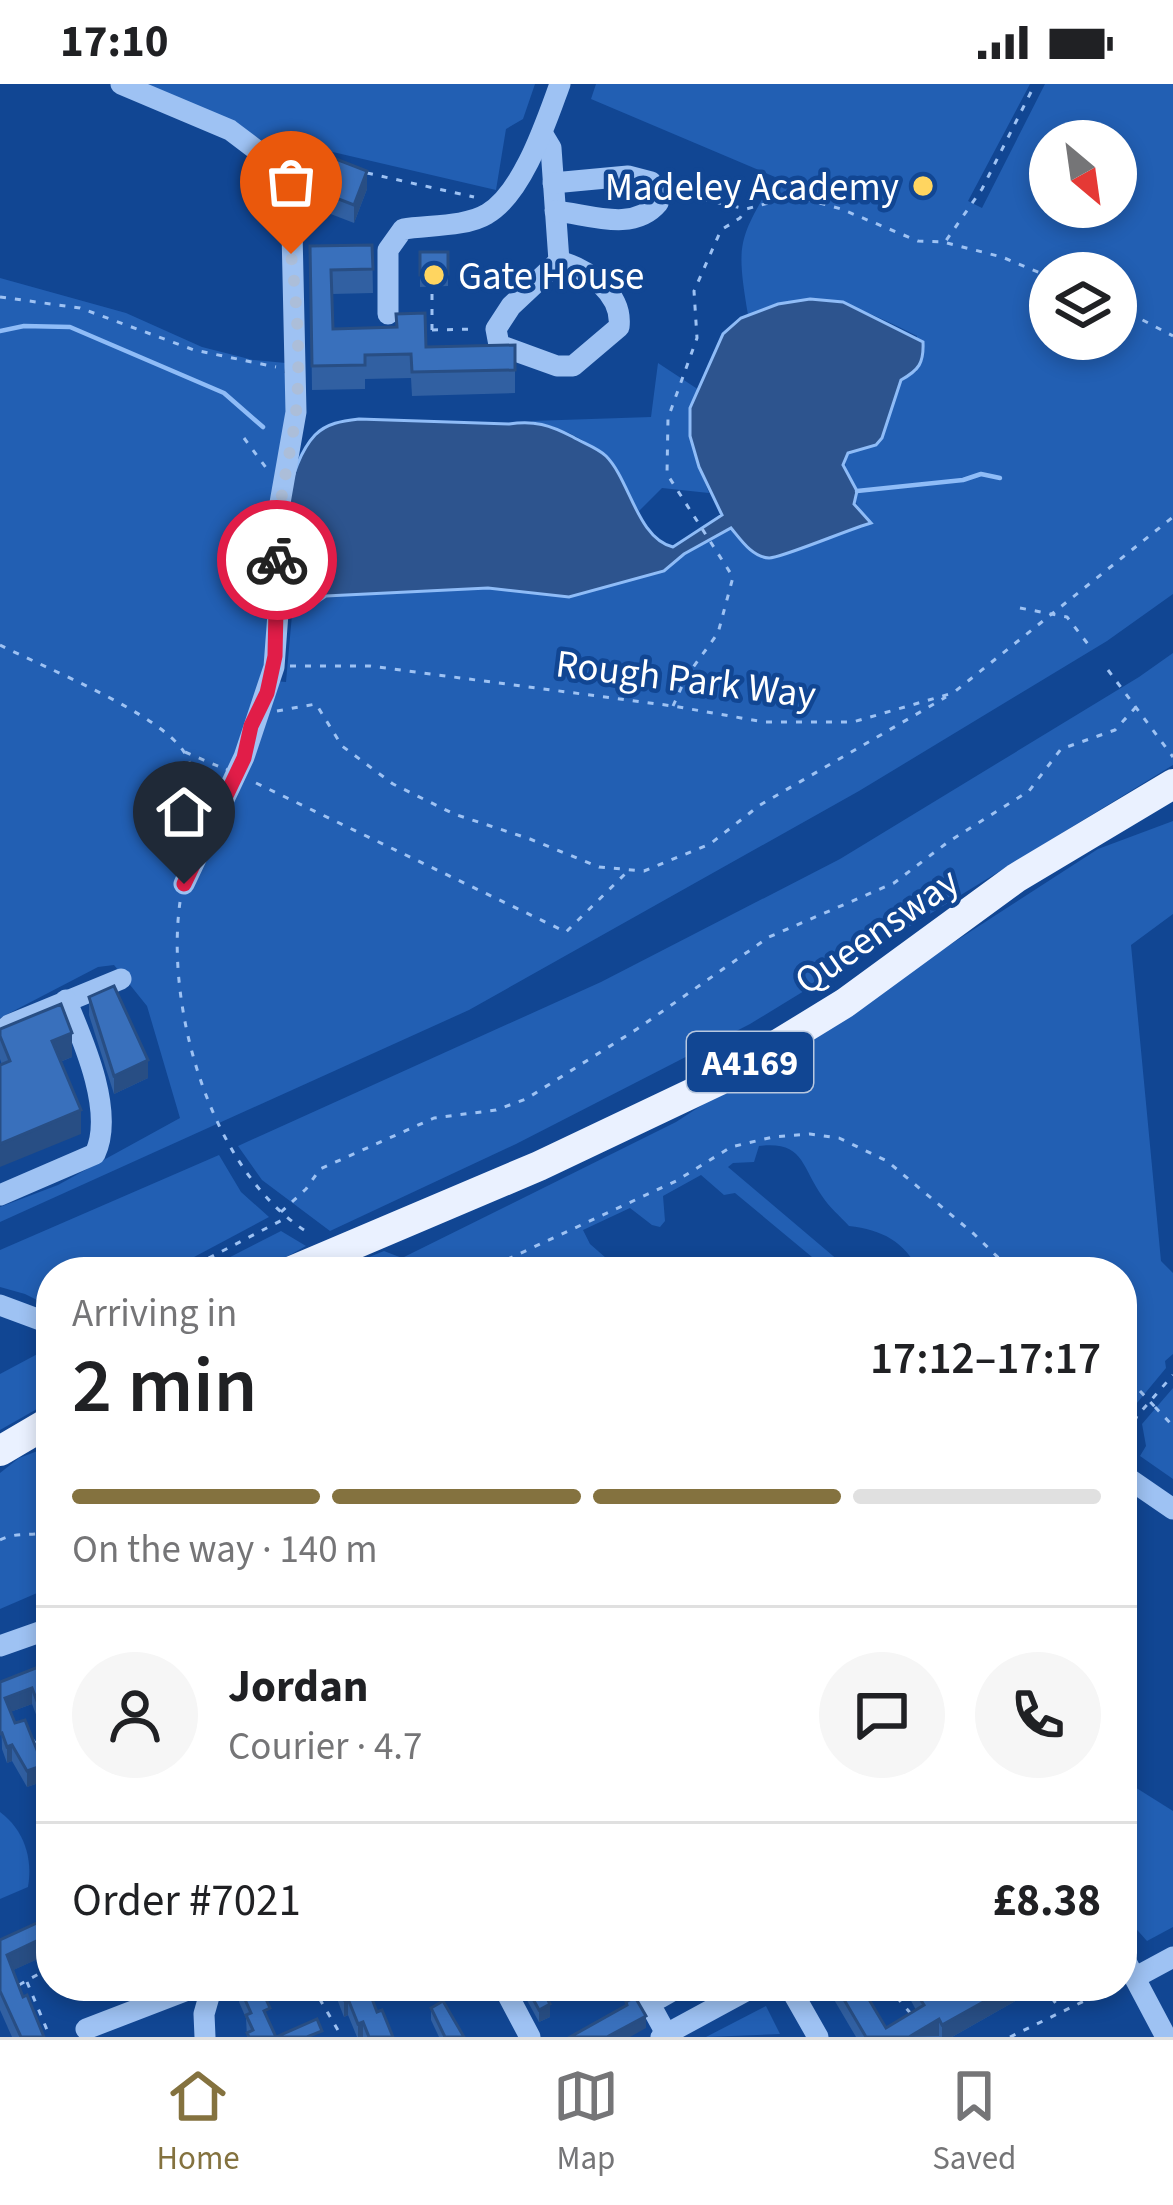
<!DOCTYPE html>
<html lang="en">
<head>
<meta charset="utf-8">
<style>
	body { margin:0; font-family:"Source Sans 3",sans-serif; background:#f6f6f6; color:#202124; height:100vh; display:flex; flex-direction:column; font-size:45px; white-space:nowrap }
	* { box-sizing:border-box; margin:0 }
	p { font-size:39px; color:#757577 }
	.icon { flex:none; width:66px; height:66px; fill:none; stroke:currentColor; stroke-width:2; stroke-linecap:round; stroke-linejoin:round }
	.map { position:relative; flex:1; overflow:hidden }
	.drawer { position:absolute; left:36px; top:1173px; width:1101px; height:744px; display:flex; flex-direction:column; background:#fff; border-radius:48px; box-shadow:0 6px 18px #0003 }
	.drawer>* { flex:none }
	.needle { width:78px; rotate:151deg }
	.controls { position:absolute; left:1029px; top:36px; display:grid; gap:24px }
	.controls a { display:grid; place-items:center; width:108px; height:108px; border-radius:50%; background:#fff; box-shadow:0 6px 18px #0003; font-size:60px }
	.pin { position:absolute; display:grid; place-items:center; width:102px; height:102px; color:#fff; margin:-123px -51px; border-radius:50% 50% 50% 0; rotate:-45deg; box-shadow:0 0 12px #0007 }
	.pin .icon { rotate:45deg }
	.courier { position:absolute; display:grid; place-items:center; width:120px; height:120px; margin:-60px; border:9px solid #e11d48; border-radius:50%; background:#fff; color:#222; box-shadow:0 3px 15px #0007 }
	.head em { font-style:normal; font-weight:600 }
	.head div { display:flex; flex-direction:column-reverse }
	.head { display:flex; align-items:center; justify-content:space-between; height:204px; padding:0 36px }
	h1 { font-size:78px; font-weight:600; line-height:90px }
	.bar { display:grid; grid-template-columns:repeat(4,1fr); gap:18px 12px; align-content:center; height:144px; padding:0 36px }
	.bar i { height:15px; border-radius:9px; background:#e0e0e0 }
	.bar .on { background:#84723f }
	.bar p { grid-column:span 4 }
	.line { display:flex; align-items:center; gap:30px; padding:0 36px; border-top:3px solid #e0e0e0 }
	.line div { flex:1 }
	.round { display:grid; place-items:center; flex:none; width:126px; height:126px; border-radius:63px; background:#f6f6f6 }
	.status { display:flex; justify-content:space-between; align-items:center; height:84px; padding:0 60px; background:#fff; direction:ltr }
	.status svg { height:33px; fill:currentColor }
	.tabs { display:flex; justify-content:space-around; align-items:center; height:168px; border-top:3px solid #e0e0e0; background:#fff; font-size:33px; color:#757577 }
	.tabs a { display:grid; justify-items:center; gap:6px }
	.tabs .on { color:#84723f }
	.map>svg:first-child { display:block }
	.green { fill:#225fb3; fill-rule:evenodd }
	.water { fill:#2d548e; stroke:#8fbcf7; stroke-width:3 }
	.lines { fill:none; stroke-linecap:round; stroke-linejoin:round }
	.stream { stroke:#8fbcf7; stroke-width:4.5 }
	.path { stroke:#9ec2f3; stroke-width:3; stroke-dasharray:6 9; stroke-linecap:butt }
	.minor { stroke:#9ec2f3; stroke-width:21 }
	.major { stroke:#eaf1ff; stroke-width:30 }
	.path-bridge { stroke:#9ec2f3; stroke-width:3; stroke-dasharray:6 9; stroke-linecap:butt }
	.wall { fill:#3160a2 }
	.shaded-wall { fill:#284e84 }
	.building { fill:#3970bc; stroke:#284e84; stroke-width:3 }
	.done { stroke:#acbed9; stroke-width:12; stroke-dasharray:0 21.6 }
	.route { stroke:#e11d48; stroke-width:15 }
	.poi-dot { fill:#ffd560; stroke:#114693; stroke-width:4.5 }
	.labels { text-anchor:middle; stroke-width:9; stroke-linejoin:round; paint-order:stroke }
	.shield { fill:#114693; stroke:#b8c8df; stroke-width:3 }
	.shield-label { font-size:36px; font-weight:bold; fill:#fff }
	.poi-label { font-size:39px; fill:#fff; stroke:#114693; text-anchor:end }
	.street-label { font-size:39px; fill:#fff; stroke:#114693 }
</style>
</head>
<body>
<div class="status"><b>17:10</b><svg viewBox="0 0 49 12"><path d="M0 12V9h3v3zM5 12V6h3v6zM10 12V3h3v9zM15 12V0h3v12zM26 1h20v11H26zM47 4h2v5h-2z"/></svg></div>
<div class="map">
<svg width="1173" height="1953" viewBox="0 0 1173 1953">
	<rect width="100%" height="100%" fill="#114693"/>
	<g class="green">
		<path d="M146,0H535L523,35L506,45L496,106L294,59L278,67L239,42Z"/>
		<path d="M596,0H1030L968,117L982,124L1045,0H1173V510L1107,557L859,707L469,926L0,1138V1123L58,1101L180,1034L147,922L114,881L98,883L0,934V194L126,229L202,263L253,276L286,279L284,289L289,290L274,519L263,596L286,598L295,497L304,515L314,520L326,512L488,504L569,513L664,487L684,470L732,444L830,451L870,439C855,421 839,391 848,369L876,361L882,354L901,296L917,287V252C850,219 822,204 748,231C736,158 738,157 775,93L591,15ZM1050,57H1116V123H1050ZM1050,189H1116V255H1050Z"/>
		<path d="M658,279L699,306C683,342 695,374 709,409L662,404L639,427C609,376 593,350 531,337L651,333Z"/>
		<path d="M1173,569V681L750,940L516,1060L330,1147L262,1096L238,1062L601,898L840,775L1139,593Z"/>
		<path d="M1173,737V830L1131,861L1161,1177L1173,1189V1270L1165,1277L1166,1284L1122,1337V1188H919C905,1157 882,1146 849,1142C840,1132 829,1123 822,1112C801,1082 804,1057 759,1062L754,1078L733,1079L728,1083L852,1188H830L735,1109L724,1111L701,1091L663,1112L665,1137L660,1143L652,1141L630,1124L583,1146L590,1160L622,1188H332L384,1167L402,1174L676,1038L1098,765Z"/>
		<path d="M219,1071L241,1108L269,1133L166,1188H51V1223L25,1210L0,1203V1166Z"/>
		<path d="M281,1147L306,1162L259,1188H201Z"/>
		<path d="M45,1266L51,1269V1317L0,1346V1290Z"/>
		<path d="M1173,1304V1395L1140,1372L1146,1362L1142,1340Z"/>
		<path d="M51,1362V1503L0,1525V1389L19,1374Z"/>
		<path d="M1122,1695L1173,1727V1843L1147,1857L1122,1829Z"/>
		<path d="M0,1728C24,1746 33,1774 28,1803L0,1815Z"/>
		<path d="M766,1922L780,1950L706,1953Z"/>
	</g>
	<path class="water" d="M810,215L843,218L923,258C924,279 919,286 901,296L882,354L876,361L848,369L843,381L857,407L854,420L871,439C852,444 779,475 769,474C752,473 741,456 731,444L684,470L664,487L569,513L488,504L326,512L314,520C290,509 286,439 289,413C291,393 301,366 315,351C327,339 342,337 359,335L509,340C534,336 550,341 573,353C583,359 598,364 606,372C630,396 637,454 673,463L722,431L699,383L690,352V324L723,250L741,234L778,220Z"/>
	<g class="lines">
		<g class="stream">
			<path d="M0,247L24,242L70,243L224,309L263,343"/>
			<path d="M857,407L963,396L981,390L1000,394"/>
		</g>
		<g class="path">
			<path d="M291,71L322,78"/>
			<path d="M367,89L474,113"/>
			<path d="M674,109L746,125L795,112L841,125L918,157L945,158L982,105L1035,0"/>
			<path d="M947,159L1002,173L1050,193"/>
			<path d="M0,213L80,224L194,266L276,283"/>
			<path d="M1116,222L1173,252"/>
			<path d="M432,246V199"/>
			<path d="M432,246L475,245"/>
			<path d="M244,354L267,385"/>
			<path d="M1020,524L1067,533L1091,564"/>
			<path d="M0,561C45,584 159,629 184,668C196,687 197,711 194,732"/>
			<path d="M290,582H370L673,622L764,638H853L953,609L1173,433"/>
			<path d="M1108,586L1173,673"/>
			<path d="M673,622L686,593L718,549L733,493L667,390L668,334L697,254L694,207L721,146L740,134L746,125"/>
			<path d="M277,627L316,620L342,662L393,700L454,730L530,755L599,783L644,787L710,760L760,721L946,613"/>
			<path d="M185,668L220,683"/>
			<path d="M256,699L566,848L629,786"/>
			<path d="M180,818C165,925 211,1084 304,1146"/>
			<path d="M281,1128L306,1105L320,1085L434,1034L496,1026L526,1015L637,945L769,853L894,799L948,758L1029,707L1061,665L1115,646L1136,623"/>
			<path d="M369,1180L389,1188"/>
			<path d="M182,1188L286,1134"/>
			<path d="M480,1188L676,1097L731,1063L773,1053L810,1050L839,1054L887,1077L974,1150L1013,1188"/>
			<path d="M1122,1287L1140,1307"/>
			<path d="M1155,1323L1173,1342"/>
			<path d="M1122,1365L1137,1332L1173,1291"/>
			<path d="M0,1456C17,1447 33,1453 51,1447"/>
			<path d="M32,1655L51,1680"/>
			<path d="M46,1706L51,1704"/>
			<path d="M27,1898L50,1953"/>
			<path d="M19,1901L51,1883"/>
			<path d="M68,1902L69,1905"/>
			<path d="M312,1902L342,1953"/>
			<path d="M887,1902L913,1932"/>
			<path d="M1043,1902L1060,1925"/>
			<path d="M1010,1953L1115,1902"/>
		</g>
		<g class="minor">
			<path d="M121,0L230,46L267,74L282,97L292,147L296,328L277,436L279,516L274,583L244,673L184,800"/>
			<path d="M542,49L551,64L559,177"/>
			<path d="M553,99L628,92L651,98L658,119C633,149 588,130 555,127"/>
			<path d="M559,177C588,185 623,210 619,243L573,282H557L499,261L496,245L511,222Z"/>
			<path d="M388,230V166L403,145C427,141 466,143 487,130C523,109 546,38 560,0"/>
			<path d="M0,949L9,941L121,895"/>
			<path d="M0,1111L95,1070C115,1028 83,956 66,916"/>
			<path d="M0,1221L51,1240"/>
			<path d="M1122,1390L1173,1425"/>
			<path d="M0,1562L51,1544"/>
			<path d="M1122,1870L1166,1953"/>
			<path d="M1136,1893L1173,1873"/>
			<path d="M503,1902L530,1953"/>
			<path d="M640,1902L668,1953"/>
			<path d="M789,1902L818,1953"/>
			<path d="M660,1914L681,1902"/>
			<path d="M86,1945L198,1902"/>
			<path d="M205,1953L204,1930L212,1902"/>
			<path d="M661,1953L755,1902"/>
		</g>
		<g class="major">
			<path d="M289,1188L539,1082L718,997L845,919L1016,794L1173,700"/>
			<path d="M0,1367L51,1337"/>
		</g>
		<g class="path-bridge">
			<path d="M226,685L249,696"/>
			<path d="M1140,1307L1155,1323"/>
		</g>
	</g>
	<g class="wall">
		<path d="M310,104L367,105L354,139L310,122Z"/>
		<path d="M372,161L373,209L332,210L333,245L426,263L515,261V309L412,312L411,294L365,295V305L312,306L310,162Z"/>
		<path d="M420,168H448V202L420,203Z"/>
		<path d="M89,913L148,994L114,1010L89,931Z"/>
		<path d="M0,952L72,973L60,978L81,1050L2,981L0,975Z"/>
		<path d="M51,1578V1651L45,1654L32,1620L10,1628L15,1639L47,1696L27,1703L12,1677L7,1679L2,1665L0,1598Z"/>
		<path d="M51,1837V1869L13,1886L23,1913L44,1953H12L0,1926V1856Z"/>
		<path d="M239,1902L270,1940L276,1953H247L246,1934L239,1918Z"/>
		<path d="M332,1902H362L393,1953H357L348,1931L344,1933Z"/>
		<path d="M523,1902H540L550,1933L539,1938L523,1909Z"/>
		<path d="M826,1902H861L886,1944L916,1926L903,1902H938L945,1915L968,1902H1042L952,1953H856Z"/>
		<path d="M431,1924L464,1953H439L431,1936Z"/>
	</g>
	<g class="shaded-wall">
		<path d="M367,87V105L354,139V121Z"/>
		<path d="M72,949V973L52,981V957Z"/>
		<path d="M148,976V994L114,1010V992Z"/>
		<path d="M81,1026V1050L0,1083V1060Z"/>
		<path d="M32,1604V1620L5,1630V1614Z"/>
		<path d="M51,1635V1651L45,1654V1638Z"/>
		<path d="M12,1661V1677L7,1679V1663Z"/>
		<path d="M47,1680V1696L27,1703V1687Z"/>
		<path d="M51,1850V1869L7,1889V1871Z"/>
		<path d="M78,1902H100L78,1911Z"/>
		<path d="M601,1902H617V1903L601,1912Z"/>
		<path d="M1012,1902H1042L952,1953H942V1941Z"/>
		<path d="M1064,1902H1083V1903L1064,1913Z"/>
		<path d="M348,1915V1931L344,1933V1916Z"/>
		<path d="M550,1920V1933L539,1938V1926Z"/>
		<path d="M646,1932V1944L630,1953H607Z"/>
		<path d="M939,1935V1952L909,1953Z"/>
		<path d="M363,1938V1953H358V1940Z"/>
	</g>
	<g class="building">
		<path d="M323,70L367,87L354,121L310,104Z"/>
		<path d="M372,161L373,185L331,186L333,245L397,243L396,230L425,229L426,263L515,261V286L412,288L411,270L365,271V281L312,282L310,162Z"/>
		<path d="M420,168H448V190L420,191Z"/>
		<path d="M114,902L148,976L114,992L89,913Z"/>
		<path d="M61,920L72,949L52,957L81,1026L0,1060V981L10,977L0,952V945Z"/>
		<path d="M51,1578V1635L45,1638L32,1604L5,1614L15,1639L25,1636L37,1666L42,1665L47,1680L27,1687L12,1661L7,1663L2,1649L0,1650V1598Z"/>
		<path d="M50,1833L51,1850L7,1871L23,1913L27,1911L44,1953H21L0,1907V1856Z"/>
		<path d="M239,1902H260L270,1924L264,1927L276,1953H249L247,1949L253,1946L246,1931L251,1929Z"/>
		<path d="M339,1902H362L363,1906L368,1904L377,1928L382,1926L393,1953H369L363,1938L358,1940L348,1915L344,1916Z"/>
		<path d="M526,1902H540L550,1920L539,1926Z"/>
		<path d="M836,1902H861L886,1944L924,1921L912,1902H938L945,1915L968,1902H1012L942,1941L939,1935L909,1953H866Z"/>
		<path d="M635,1913L646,1932L607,1953H570L627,1921L626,1918Z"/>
		<path d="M443,1917L464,1953H445L431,1924Z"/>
		<path d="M317,1935L322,1947L307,1953H276Z"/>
	</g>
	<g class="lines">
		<path class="done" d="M277,476C275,425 290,378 296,328C301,282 297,217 291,170"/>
		<path class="route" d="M184,800L244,674L251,642L267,609L275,572L277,476"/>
	</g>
	<g class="poi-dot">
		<circle cx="923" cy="102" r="12"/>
		<circle cx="434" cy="191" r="12"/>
	</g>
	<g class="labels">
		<rect class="shield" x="687" y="948" width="126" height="60" rx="9"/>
		<g class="shield-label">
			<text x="750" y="991">A4169</text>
		</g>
		<g class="poi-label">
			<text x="899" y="116">Madeley Academy</text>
			<text x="458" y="205" text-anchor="start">Gate House</text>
		</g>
		<g class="street-label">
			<text transform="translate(686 594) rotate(7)" y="14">Rough Park Way</text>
			<text transform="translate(876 846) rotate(-35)" y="14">Queensway</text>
		</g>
	</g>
</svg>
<div class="controls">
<a><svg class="needle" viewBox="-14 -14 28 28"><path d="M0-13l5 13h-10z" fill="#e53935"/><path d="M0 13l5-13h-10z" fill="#757577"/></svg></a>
<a><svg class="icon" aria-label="layers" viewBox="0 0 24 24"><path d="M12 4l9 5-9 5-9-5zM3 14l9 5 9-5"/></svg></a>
</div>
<div class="pin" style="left:291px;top:170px;background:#ea580c"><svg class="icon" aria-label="bag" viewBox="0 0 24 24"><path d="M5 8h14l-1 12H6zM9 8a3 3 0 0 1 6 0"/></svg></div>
<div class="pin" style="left:184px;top:800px;background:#1f2937"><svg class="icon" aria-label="home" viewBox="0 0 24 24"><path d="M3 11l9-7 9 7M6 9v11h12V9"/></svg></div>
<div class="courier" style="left:277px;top:476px"><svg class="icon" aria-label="bike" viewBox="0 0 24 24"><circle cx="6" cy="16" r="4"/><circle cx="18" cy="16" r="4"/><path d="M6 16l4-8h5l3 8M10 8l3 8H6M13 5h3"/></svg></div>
<section class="drawer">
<div class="head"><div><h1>2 min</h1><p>Arriving in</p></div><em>17:12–17:17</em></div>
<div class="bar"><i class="on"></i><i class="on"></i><i class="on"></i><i></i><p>On the way · 140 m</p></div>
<div class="line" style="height:216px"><a class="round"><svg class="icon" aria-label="person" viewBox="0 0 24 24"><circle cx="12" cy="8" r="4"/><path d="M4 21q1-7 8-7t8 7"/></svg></a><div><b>Jordan</b><p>Courier · 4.7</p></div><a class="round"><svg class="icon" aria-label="chat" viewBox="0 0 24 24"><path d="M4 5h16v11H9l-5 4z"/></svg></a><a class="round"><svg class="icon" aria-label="phone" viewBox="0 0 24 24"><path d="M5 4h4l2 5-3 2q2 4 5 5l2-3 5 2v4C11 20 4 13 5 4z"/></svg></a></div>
<div class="line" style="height:156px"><div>Order #7021</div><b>£8.38</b></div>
</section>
</div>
<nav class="tabs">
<a class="on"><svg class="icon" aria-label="home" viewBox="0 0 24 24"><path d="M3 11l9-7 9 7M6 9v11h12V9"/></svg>Home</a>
<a><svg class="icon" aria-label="map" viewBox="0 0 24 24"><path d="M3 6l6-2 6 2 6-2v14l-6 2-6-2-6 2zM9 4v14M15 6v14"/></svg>Map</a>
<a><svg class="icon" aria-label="saved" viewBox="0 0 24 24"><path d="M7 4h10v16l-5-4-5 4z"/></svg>Saved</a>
</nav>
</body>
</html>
